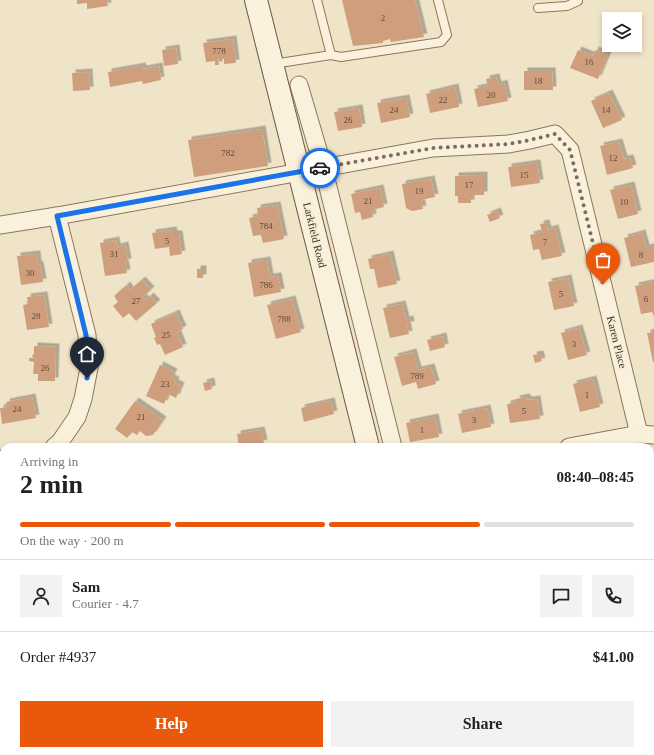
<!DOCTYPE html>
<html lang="en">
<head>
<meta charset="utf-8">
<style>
	body { margin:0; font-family:Georgia,serif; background:#f2f2f2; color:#222; height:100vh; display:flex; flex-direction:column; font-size:15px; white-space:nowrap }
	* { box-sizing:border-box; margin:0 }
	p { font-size:13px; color:#767676 }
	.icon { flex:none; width:22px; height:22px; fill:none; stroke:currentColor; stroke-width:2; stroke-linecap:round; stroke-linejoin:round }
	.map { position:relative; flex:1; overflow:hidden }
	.details { position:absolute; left:0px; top:443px; width:654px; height:312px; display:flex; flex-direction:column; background:#fff; border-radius:12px 12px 0 0; box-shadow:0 2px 6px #0003 }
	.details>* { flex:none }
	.buttons { position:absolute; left:602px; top:12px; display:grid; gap:8px }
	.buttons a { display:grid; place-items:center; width:40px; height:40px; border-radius:0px; background:#fff; box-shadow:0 2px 6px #0003; font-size:20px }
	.pin { position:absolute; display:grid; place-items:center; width:34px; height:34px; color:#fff; margin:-41px -17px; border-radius:50% 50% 50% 0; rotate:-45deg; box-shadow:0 0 4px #0007 }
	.pin .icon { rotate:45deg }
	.courier { position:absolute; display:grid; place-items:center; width:40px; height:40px; margin:-20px; border:3px solid #1a73e8; border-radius:50%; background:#fff; color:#222; box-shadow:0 1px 5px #0007 }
	.summary em { font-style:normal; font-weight:700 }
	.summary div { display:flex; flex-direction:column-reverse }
	.summary { display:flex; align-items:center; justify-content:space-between; height:68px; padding:0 20px }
	h1 { font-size:26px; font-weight:700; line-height:30px }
	.bar { display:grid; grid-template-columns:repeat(4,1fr); gap:6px 4px; align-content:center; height:48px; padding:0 20px }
	.bar i { height:5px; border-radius:3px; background:#e0e0e0 }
	.bar .active { background:#ea580c }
	.bar p { grid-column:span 4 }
	.line { display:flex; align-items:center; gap:10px; padding:0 20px; border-top:1px solid #e0e0e0 }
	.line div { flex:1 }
	.round { display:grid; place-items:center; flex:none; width:42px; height:42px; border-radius:0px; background:#f2f2f2 }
	.button { display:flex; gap:8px; margin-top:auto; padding:8px 20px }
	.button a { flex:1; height:46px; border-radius:0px; background:#ea580c; color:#fff; font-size:16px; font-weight:700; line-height:46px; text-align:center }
	.button a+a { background:#f2f2f2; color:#222 }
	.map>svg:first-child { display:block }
	.building { fill:#cf9f7d; filter:url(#shadow) }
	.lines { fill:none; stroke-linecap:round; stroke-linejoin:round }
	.service-casing { stroke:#8d765c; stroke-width:10 }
	.minor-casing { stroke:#8d765c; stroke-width:19 }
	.secondary-casing { stroke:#6f573f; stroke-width:24 }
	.service { stroke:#faf1dc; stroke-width:8 }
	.minor { stroke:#faf1dc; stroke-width:17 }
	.secondary { stroke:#faf1dc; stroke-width:22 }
	.done { stroke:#7c6e5b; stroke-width:4; stroke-dasharray:0 7.2 }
	.route { stroke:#1a73e8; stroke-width:5 }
	.labels { text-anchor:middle; stroke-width:3.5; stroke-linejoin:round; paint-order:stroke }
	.number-label { font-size:9px; fill:#624a37 }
	.street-label { font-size:11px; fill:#3d2e20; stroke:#f7eed8 }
</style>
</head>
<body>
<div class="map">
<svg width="654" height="755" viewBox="0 0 654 755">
	<defs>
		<filter id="shadow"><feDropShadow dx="3.5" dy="-3.5" stdDeviation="0" flood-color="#0004"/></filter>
	</defs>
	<rect width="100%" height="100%" fill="#f0e4c8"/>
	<g class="building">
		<path d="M77,0H107L108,6L87,9V3L77,4Z"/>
		<path d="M342,0H415L424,37L391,42L390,39L383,41V43L353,46Z"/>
		<path d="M233,39L236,63L224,64V59H218L219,65H215V61L206,62L203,43Z"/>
		<path d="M176,48L178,64L164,66L162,50Z"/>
		<path d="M578,50L593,56L595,50L608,55L598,79L570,68Z"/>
		<path d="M142,66L143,69L159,66L161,80L143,84L142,81L110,87L108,72Z"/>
		<path d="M524,71H552L553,90H524Z"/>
		<path d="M89,72L90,90L73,91L72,73Z"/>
		<path d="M496,77L498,85L504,83L508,101L478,107L474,89L488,86L486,79Z"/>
		<path d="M455,87L459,107L430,113L426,94Z"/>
		<path d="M609,93L622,120L603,128L591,101Z"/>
		<path d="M406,98L410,117L381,123L377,103Z"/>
		<path d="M359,108L362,127L338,131L334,112Z"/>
		<path d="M262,129L268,166L194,177L188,140Z"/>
		<path d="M619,142L624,159L630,158L633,168L607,175L600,146Z"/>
		<path d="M537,163L540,183L511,187L508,167Z"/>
		<path d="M484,175V195H471V203H458V196H455V176Z"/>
		<path d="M431,179L435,197L421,200L423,209L412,211L406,208L402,184Z"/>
		<path d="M631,185L638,214L618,219L610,190Z"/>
		<path d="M380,188L384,207L372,210L373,217L362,220L360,212L355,213L351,194Z"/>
		<path d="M277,205L284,239L263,243L261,235L253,236L249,218L258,216L257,208Z"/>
		<path d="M497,211L500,218L490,222L487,215Z"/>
		<path d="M546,223L548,230L555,228L562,256L542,260L539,249L533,250L530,235L542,232L540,224Z"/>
		<path d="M173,230L174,234H179L182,254L170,256L169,247L155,249L152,233Z"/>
		<path d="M642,233L646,248L654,246V262L631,267L624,238Z"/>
		<path d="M116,240L117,247L125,245L128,262H125L127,273L105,276L100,243Z"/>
		<path d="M37,254L38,264L40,265L43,282L21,285L17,256Z"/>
		<path d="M390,254L397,284L378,288L374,269H370L368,259Z"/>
		<path d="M267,260L270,277L278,276L281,292L254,297L248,263Z"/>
		<rect x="197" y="269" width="6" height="9"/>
		<path d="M568,278L574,306L554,310L548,282Z"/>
		<path d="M142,280L151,290L143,297L146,300L150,296L157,303L136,321L129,313L123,318L113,306L118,302L114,296L127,285L130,290Z"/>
		<path d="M654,282V317L652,312L641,314L635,286Z"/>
		<path d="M44,295L49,327L27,330L23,305L28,304L27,297Z"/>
		<path d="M292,299L301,332L276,339L267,305Z"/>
		<path d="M402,304L406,320L410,319L411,325H407L409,334L390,338L383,308Z"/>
		<path d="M176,313L183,329L177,332L183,347L165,355L160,344L157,345L154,338L156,337L151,324Z"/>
		<path d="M579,328L587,355L568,360L561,333Z"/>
		<path d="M654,332V362H653L647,333Z"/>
		<path d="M443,336L445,347L430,351L427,340Z"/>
		<path d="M34,346L56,347L55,381H38V374H33L34,362L29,361V358H34Z"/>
		<path d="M413,352L418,370L431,367L436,384L418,389L416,382L402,386L394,357Z"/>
		<path d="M540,354L542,361L535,363L533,355Z"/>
		<path d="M160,365L174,372L171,378L176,380L175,383L181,386L176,398L168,394L164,404L146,396Z"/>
		<path d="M593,379L600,407L580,412L573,384Z"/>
		<path d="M211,381L212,389L205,391L203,383Z"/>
		<path d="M32,397L36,418L2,424L0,408L7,407L6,402Z"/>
		<path d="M526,397L528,400L537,399L540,419L510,423L507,404L517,402L516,399Z"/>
		<path d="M135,401L163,420L153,435L146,436L140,431L137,435L132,432L127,438L115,429Z"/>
		<path d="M331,401L334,414L304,422L301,408Z"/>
		<path d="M487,408L491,427L462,433L458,414Z"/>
		<path d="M435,417L439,437L410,442L406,423Z"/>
		<path d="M261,430L264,443L239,447L237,434Z"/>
		<rect x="650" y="469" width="4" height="20"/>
		<path d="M650,540H651L654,558V561H650Z"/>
		<path d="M0,545H1L4,566V573L0,574Z"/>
		<path d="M4,585V618L0,609V587Z"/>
		<path d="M654,628V647H650V629Z"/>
		<rect x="0" y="711" width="4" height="11"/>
		<path d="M651,726L654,734V747H652L654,750L650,752V727Z"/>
		<rect x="43" y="751" width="19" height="3"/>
		<path d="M137,751H157L158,755H137Z"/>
		<path d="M197,751H216L219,755H192Z"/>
		<path d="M592,751H607L608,753L613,751L614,755H586L585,754Z"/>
	</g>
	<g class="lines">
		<g class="service-casing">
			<g id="service">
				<path d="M317,0L331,55"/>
				<path d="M538,8L567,6L578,1V0"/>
				<path d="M273,64L331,55L341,57L441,42L447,35L438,0"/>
			</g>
		</g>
		<g class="minor-casing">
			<g id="minor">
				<path d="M299,85L323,167L393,447"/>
				<path d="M0,225L57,216L433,148L509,144L530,140L555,134L570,150L639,434"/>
				<path d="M54,447L60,442L77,417L83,399L89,368L87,335L57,216"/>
				<path d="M569,447L639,434L654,435"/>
				<path d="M0,459H4"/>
				<path d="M650,596H654"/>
				<path d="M98,751V755"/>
			</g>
		</g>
		<g class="secondary-casing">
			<g id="secondary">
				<path d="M256,0L368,447"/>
				<path d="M442,751L443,755"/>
			</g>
		</g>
		<use href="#service" class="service"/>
		<use href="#minor" class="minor"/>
		<use href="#secondary" class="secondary"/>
	</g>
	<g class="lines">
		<path class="done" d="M320,168L433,148L509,144L530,140L555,134L570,150L603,284"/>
		<path class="route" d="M87,378L89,368L86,335L57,216L320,168"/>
	</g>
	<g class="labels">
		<g class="number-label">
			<text x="383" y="21">2</text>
			<text x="219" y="54">778</text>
			<text x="589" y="65">16</text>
			<text x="538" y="84">18</text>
			<text x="491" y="98">20</text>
			<text x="443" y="103">22</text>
			<text x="394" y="113">24</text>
			<text x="606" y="113">14</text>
			<text x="348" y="123">26</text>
			<text x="228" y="156">782</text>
			<text x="613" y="161">12</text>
			<text x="524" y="178">15</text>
			<text x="469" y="188">17</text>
			<text x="419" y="194">19</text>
			<text x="368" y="204">21</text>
			<text x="624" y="205">10</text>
			<text x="266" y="229">784</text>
			<text x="167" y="244">5</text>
			<text x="545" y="245">7</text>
			<text x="114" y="257">31</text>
			<text x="641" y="258">8</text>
			<text x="30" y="276">30</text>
			<text x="266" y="288">786</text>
			<text x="561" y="297">5</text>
			<text x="646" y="302">6</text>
			<text x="136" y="304">27</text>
			<text x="36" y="319">28</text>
			<text x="284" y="322">788</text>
			<text x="166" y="338">25</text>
			<text x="574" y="347">3</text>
			<text x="45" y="371">26</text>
			<text x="417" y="379">789</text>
			<text x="165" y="387">23</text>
			<text x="587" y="398">1</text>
			<text x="17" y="412">24</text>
			<text x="524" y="414">5</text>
			<text x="141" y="420">21</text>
			<text x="474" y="423">3</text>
			<text x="422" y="433">1</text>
		</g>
		<g class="street-label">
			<text transform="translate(315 235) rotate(76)" y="4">Larkfield Road</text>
			<text transform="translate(617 342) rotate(76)" y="4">Karen Place</text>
		</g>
	</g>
</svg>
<div class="buttons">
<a><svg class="icon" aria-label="layers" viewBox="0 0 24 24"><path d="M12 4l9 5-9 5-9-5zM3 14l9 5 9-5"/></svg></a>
</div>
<div class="pin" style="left:603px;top:284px;background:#ea580c"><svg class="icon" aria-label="bag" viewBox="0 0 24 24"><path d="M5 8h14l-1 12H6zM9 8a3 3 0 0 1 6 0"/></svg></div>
<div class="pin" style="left:87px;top:378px;background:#1f2937"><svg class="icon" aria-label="home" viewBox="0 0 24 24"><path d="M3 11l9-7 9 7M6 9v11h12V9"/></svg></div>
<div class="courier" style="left:320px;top:168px"><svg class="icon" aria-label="car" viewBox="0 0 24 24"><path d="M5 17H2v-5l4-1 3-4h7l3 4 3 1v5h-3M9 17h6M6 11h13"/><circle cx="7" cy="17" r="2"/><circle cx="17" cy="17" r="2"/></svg></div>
<section class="details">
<div class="summary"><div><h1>2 min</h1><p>Arriving in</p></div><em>08:40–08:45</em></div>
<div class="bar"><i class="active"></i><i class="active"></i><i class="active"></i><i></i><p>On the way · 200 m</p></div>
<div class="line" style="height:72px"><a class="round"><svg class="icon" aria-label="person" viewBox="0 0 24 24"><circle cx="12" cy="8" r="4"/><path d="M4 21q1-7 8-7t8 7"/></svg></a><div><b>Sam</b><p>Courier · 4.7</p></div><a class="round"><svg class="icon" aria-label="chat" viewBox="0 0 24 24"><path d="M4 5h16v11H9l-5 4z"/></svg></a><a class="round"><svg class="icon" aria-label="phone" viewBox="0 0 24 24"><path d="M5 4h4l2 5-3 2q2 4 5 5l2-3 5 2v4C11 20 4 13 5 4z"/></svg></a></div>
<div class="line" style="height:52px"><div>Order #4937</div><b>$41.00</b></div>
<div class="button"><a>Help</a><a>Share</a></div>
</section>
</div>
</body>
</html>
